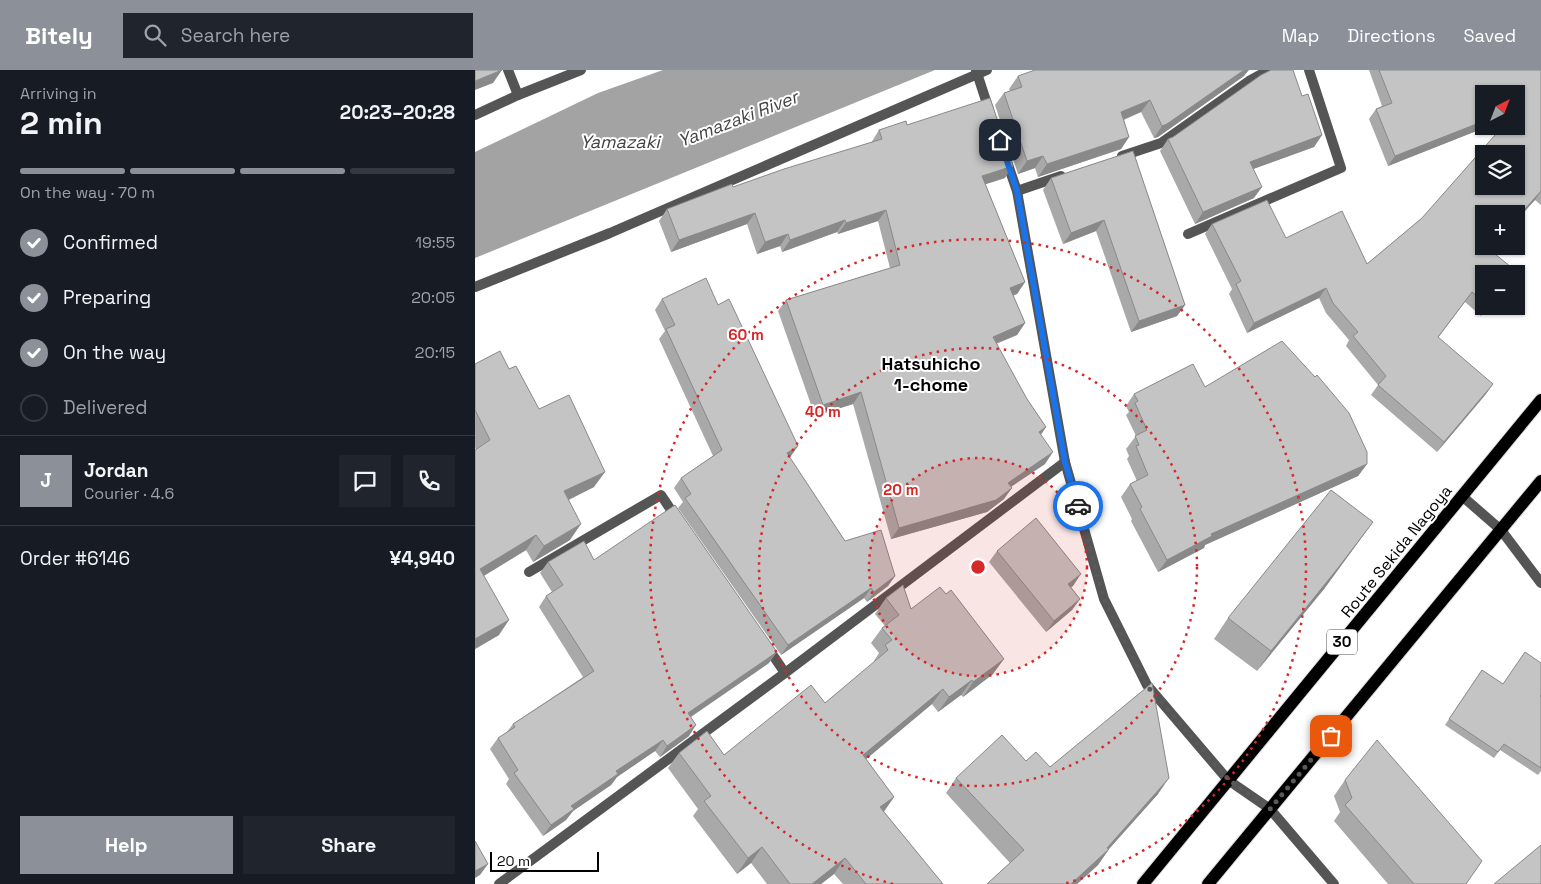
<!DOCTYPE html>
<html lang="en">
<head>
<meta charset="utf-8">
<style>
	body { margin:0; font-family:"Space Grotesk",sans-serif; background:#20242c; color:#f1f3f6; height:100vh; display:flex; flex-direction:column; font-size:19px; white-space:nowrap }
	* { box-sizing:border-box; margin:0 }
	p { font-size:16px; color:#9ea1a6 }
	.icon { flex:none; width:28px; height:28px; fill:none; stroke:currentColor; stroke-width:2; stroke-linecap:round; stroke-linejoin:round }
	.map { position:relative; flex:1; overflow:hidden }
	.details { display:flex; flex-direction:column; background:#171b24; width:475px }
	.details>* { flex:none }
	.needle { width:32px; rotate:42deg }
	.buttons { position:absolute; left:1000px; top:15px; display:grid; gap:10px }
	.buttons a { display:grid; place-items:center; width:50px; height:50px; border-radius:0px; background:#171b24; box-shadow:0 1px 4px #0004; font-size:25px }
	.scale { position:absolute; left:15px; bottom:12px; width:109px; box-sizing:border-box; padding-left:5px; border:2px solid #000; border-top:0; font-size:14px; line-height:18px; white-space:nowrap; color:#000; -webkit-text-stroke:4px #fff; paint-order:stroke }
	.pin { position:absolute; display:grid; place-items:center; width:42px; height:42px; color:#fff; margin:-21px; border-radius:10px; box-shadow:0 2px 8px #0006 }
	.courier { position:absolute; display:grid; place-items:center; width:50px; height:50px; margin:-25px; border:4px solid #1a73e8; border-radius:50%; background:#fff; color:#222; box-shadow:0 1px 6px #0007 }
	.head em { font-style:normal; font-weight:700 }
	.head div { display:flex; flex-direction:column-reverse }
	.head { display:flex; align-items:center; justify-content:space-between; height:85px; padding:0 20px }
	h1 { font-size:32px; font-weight:700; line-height:38px }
	.bar { display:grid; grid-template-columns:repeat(4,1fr); gap:8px 5px; align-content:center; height:60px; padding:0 20px }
	.bar i { height:6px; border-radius:4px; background:#363941 }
	.bar .current { background:#8c9099 }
	.bar p { grid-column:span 4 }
	.line { display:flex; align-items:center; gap:12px; padding:0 20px; border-top:1px solid #363941 }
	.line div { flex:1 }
	.round { display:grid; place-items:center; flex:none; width:52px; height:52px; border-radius:0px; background:#20242c }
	ol { padding:0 20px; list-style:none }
	li { display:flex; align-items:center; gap:15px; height:55px }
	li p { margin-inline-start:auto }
	li .icon { padding:5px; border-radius:50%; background:#8c9099; color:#fff; stroke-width:4 }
	li:last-child { color:#9ea1a6 }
	li i { width:28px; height:28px; border:2px solid #363941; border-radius:50% }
	.button { display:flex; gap:10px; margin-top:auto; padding:10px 20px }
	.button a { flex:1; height:58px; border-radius:0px; background:#8c9099; color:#fff; font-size:20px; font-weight:700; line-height:58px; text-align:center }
	.button a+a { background:#20242c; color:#f1f3f6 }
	header { display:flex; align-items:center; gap:30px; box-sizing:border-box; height:70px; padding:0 25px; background:#8c9099; color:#fff }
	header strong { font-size:24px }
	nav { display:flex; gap:28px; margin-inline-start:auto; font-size:18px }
	.search { width:350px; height:45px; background:#20242c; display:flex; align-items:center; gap:12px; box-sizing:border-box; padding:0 18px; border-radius:0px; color:#9ea1a6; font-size:19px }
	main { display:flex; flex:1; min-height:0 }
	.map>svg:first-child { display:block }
	.water { fill:#a3a3a3 }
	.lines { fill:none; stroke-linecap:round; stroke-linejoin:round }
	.primary-casing { stroke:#dbdbdb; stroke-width:14 }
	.service { stroke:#555; stroke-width:10 }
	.minor { stroke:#555; stroke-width:10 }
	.primary { stroke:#000; stroke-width:12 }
	.wall { fill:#a9a9a9 }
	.shaded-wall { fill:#898989 }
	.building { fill:#c4c4c4; stroke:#898989; fill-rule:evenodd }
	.done { stroke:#595959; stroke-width:5; stroke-dasharray:0 9 }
	.route { stroke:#1a73e8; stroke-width:6 }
	.ring { fill:none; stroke:#d62828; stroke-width:2.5; stroke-dasharray:2.5 5 }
	.labels { text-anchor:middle; stroke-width:4; stroke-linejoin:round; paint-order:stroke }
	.shield { fill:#fff; stroke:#4c4c4c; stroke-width:1 }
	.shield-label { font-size:15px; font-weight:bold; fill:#000 }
	.street-label { font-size:16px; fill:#000; stroke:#fff }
	.water-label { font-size:18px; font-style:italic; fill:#444; stroke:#fff }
	.neighbourhood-label { font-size:18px; font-weight:bold; fill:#000; stroke:#fff }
	.centre { fill:#d62828; stroke:#fff; stroke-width:2.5 }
	.ring-label { font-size:15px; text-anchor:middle; font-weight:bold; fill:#d62828; stroke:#fff; stroke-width:4; stroke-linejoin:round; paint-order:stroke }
</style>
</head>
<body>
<header>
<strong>Bitely</strong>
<div class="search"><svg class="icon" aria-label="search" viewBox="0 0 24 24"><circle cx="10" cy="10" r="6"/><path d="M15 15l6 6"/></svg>Search here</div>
<nav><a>Map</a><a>Directions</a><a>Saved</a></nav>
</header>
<main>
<section class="details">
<div class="head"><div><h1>2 min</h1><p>Arriving in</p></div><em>20:23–20:28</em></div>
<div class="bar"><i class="current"></i><i class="current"></i><i class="current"></i><i></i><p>On the way · 70 m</p></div>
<ol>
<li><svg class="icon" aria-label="check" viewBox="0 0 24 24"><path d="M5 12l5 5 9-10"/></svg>Confirmed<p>19:55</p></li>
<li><svg class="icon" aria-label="check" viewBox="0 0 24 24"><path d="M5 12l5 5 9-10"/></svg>Preparing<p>20:05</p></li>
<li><svg class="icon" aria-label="check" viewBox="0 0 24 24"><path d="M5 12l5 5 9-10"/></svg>On the way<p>20:15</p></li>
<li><i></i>Delivered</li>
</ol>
<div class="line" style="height:90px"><b class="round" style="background:#8c9099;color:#fff">J</b><div><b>Jordan</b><p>Courier · 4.6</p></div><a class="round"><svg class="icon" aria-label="chat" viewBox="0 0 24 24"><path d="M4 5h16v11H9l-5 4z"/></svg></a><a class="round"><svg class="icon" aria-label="phone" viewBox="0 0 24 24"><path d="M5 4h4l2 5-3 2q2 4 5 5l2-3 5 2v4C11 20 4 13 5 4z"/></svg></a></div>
<div class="line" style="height:65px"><div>Order #6146</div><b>¥4,940</b></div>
<div class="button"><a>Help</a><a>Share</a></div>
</section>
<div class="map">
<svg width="1066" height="814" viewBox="0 0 1066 814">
	<rect width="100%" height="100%" fill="#fff"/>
	<path class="water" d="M188,0H460L0,188V82L123,23Z"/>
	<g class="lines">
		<g class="primary-casing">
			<g id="primary">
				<path d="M668,814L1066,330"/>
				<path d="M733,814L1066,411"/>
			</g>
		</g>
		<g class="service">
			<path d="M647,86L686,73L774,11L794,0"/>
			<path d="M542,121L586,106"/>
			<path d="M713,164L866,98L834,0"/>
			<path d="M54,502L186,425L202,449"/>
			<path d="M291,575L310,603"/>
		</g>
		<g class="minor">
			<path d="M33,0L43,25"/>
			<path d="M501,0L515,43"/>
			<path d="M0,45L43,25L106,0"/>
			<path d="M531,89L542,121L590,392L629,529L672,615L753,710L795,739L859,814"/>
			<path d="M0,217L135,163L512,0"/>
			<path d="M987,426L1026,460L1066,513"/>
			<path d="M24,814L310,603L590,392"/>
		</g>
		<use href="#primary" class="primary"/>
	</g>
	<g class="wall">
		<path d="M894,0H1066V135L1060,130L1009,176H1020L1016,180L1009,204V236H1013L1006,246L990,232L963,268L1011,324L962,382L896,325L903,315L871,276L874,270L851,243L844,228L772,263L754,224L757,219L730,164L737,154L811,168L892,194L947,148L1041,56V24L1009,56H1014L913,96L894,49L901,39L907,36Z"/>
		<path d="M543,6H769L683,67L679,68L666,42L649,50L654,67L646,79L563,107L560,98L543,104L520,35L529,23L535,21L534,19Z"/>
		<path d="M827,26L847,65L839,77L778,99L779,128L720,154L685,81L693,69Z"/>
		<path d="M432,55L530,108L510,114L550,212L542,224L538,225L550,253L542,265L521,274L552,329L571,357L566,365L570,394L536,417L529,429L512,442L416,469L378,334L340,346L303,241L311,230L415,198L403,151L363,164L362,162L307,182L305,176L282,184L272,154L196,182L184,151L192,139L396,73L404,60Z"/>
		<path d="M658,81L710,235L702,246L656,262L621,161L588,174L568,120L576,108Z"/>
		<path d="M187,229L243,235L316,386L314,387L370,471L420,506L413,516L392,532L389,528L306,585L203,438L208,432L199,418L206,408L238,386L184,269L190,261L180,240Z"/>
		<path d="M0,294L34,299L119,417L94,430L95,470L58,492L51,480L9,506L24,565L0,579V380H1L0,377Z"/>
		<path d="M730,317L892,394L883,406L730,475L729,478L683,502L656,451L657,449L646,427L655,414L662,411L652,389L654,386L651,379L661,366L651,345L654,342L651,336L659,324Z"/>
		<path d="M898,452L849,519L782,601L739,569L753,548Z"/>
		<path d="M522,481L598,516L596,517L605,529L597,540L571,562L514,492Z"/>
		<path d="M119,490L294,593L216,647L214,666L185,687L180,681L142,707L136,715L98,741L91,750L68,766L31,714L34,709L15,679L23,668L31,663L38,654L108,607L64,537L71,526L77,522L65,503L73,492Z"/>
		<path d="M411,528L436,539L518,604L488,627L486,625L463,642L457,634L391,689L419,727L409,742L468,814H368L359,804L346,814H292L276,793L262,804L218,746L223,739L193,698L204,683L249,685L350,633L400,592L399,591L404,583L396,573L407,558L410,556L400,544Z"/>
		<path d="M1007,600L1028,614L1066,627V701L1063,705L1025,680L1019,688L970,655Z"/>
		<path d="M551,691L683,724L634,779L623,795L602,814H512L535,793L471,723L481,708Z"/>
		<path d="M870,710L991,814H913L859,751L865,742L859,726Z"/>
	</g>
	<g class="shaded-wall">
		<path d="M27,0L18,13L0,20V11Z"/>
		<path d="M769,0H774L769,6L683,67L679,68L687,56Z"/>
		<path d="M675,30L666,42L637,54L646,42Z"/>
		<path d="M1009,51V56H1014L913,96L920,86Z"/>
		<path d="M847,65L839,77L767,103L775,92Z"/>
		<path d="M654,67L646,79L563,107L572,94Z"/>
		<path d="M568,86L560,98L543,104L552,91Z"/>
		<path d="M538,96L530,108L499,118L507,106Z"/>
		<path d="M787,117L779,128L720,154L728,142Z"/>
		<path d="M1066,121L1060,130L1041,151V149Z"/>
		<path d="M411,140L403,151L363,164L371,153Z"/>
		<path d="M280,143L272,154L196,182L204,170Z"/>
		<path d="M370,150L362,162L307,182L315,170Z"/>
		<path d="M629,150L621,161L588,174L596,163Z"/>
		<path d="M313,164L305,176L282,184L290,172Z"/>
		<path d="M550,212L542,224L527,230L535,218Z"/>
		<path d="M851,218L844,228L772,263L779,253Z"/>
		<path d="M710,235L702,246L656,262L664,251Z"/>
		<path d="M550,253L542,265L510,278L518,267Z"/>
		<path d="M1018,314L1011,324L962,382L969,372Z"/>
		<path d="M386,322L378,334L340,346L348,335Z"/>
		<path d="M571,357L563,368L564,362Z"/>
		<path d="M323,376L316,386L305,393L312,383Z"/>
		<path d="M578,382L570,394L525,424L533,413Z"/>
		<path d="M892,394L883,406L730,475L729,478L683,502L692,490L736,464Z"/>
		<path d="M130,402L119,417L78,437L89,421Z"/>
		<path d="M537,418L529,429L512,442L416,469L424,458Z"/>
		<path d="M898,452L849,519L782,601L796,581Z"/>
		<path d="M106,454L95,470L58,492L69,476Z"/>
		<path d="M61,465L51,480L0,511L5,499Z"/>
		<path d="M606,504L598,516L585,525L593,514Z"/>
		<path d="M420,506L413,516L392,532L399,522Z"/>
		<path d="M396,518L389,528L306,585L313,575Z"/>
		<path d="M605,529L597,540L571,562L579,551Z"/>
		<path d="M34,550L24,565L0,579V569Z"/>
		<path d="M302,582L294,593L205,654L213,643Z"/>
		<path d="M529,589L518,604L488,627L498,612Z"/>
		<path d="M497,610L486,625L463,642L474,627Z"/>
		<path d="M468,619L457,634L377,701L388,685Z"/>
		<path d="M221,655L214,666L185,687L192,676Z"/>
		<path d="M188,670L180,681L142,707L136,715L98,741L91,750L68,766L76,755L96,736L141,701Z"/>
		<path d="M694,708L683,724L633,780L634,779L623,795L602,814H596L632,778Z"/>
		<path d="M419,727L408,742L405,737Z"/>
		<path d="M287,777L276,793L262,804L273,788Z"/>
		<path d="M370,788L359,804L346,814H337Z"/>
		<path d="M13,794L5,805L0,808V801Z"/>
	</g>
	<g class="building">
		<path d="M0,0H27L0,11Z"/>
		<path d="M560,0H769L692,54L687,56L675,30L646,42L654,67L572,94L568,86L552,91L529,23L547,17L543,6Z"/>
		<path d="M796,0H818L827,26L833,24L847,65L775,92L787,117L728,142L693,69L698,67L786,5Z"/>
		<path d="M904,0H1066V121L1041,149V144H1009V176H1018L1015,180L1041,201L1039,204H1009V232L997,222L963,267L1018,314L969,372L903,315L911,306L878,266L883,262L858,233L851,218L779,253L761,214L766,211L737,154L792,130L811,168L867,141L892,194L947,148L1028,56H1041V41L1044,37L1041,38V24H1009V51L920,86L901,39L917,33ZM1009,84H1041V116H1009Z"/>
		<path d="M515,28L538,96L507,106L550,212L535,218L550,253L518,267L552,329L571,357L564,362L578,382L533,413L537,418L521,430L424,458L386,322L348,335L311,230L425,195L411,140L371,153L370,150L315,170L313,164L290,172L280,143L204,170L192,139L257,114L258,117L309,99L407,69L404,60L431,51L432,55Z"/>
		<path d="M658,81L710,235L664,251L629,150L596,163L576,108Z"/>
		<path d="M231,208L243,235L254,229L323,376L312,383L370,471L406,460L420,506L399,522L396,518L313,575L210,428L216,424L206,408L247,380L191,259L200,255L187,229Z"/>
		<path d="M807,271L840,307L842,305L874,343L892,382V394L736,464L737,466L692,490L665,439L667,437L655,414L673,405L661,376L664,375L660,366L672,360L660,333L663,331L659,324L718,294L730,317Z"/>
		<path d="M25,281L34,299L41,296L64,339L94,325L130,402L89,421L106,454L69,476L61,465L5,499L34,550L0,569V380L15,370L0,340V294Z"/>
		<path d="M856,420L898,452L863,498L796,581L753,548Z"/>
		<path d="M200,435L302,582L213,643L221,655L192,676L188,670L141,701L143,704L96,736L99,739L76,755L39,703L43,700L23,668L40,657L38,654L119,601L71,526L88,515L73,492L109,471L119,490Z"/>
		<path d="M561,448L606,504L593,514L605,529L579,551L522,481Z"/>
		<path d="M428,515L436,539L465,517L471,524L476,520L529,589L498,612L497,610L474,627L468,619L388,685L419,727L405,737L468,814H391L370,788L337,814H315L287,777L273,788L229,731L236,726L204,683L232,661L249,685L336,615L350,633L413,580L410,575L417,570L407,558L424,545L411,528Z"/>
		<path d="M1050,582L1066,593V625L1065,626L1066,627V698L1029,674L1023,682L974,649L1007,600L1028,614Z"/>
		<path d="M677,613L694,708L632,778L634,779L596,814H512L549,780L481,708L527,665L551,691L561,682L575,697Z"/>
		<path d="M902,670L1007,791L991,814H939L870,735L877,728L870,710Z"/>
		<path d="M0,771L13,794L0,801Z"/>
		<path d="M1066,775V814H1019Z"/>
	</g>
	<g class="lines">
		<path class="done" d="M603,436L629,529L672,616L754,710L795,739L856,666"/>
		<path class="route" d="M525,70L542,121L590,392L603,436"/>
	</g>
	<circle cx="503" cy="497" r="109" fill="#d62828" fill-opacity=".12"/>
	<g class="ring">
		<circle cx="503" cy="497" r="109"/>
		<circle cx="503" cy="497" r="219"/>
		<path d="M418 814A328 328 0 1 1 588 814"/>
	</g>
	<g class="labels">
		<rect class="shield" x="852" y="559.5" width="30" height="25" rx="4"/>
		<g class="shield-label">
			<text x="867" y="577">30</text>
		</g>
		<g class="street-label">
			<text transform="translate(921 481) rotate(-51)" y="6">Route Sekida Nagoya</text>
		</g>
		<g class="water-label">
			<text transform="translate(263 49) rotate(-21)" y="6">Yamazaki River</text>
			<text x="145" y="78">Yamazaki</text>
		</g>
		<g class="neighbourhood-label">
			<text x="456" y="300">Hatsuhicho<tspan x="456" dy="21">1-chome</tspan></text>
		</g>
	</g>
	<circle cx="503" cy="497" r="8" class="centre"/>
	<g class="ring-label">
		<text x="271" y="270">60 m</text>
		<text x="348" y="347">40 m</text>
		<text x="426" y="425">20 m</text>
	</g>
</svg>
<div class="buttons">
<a><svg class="needle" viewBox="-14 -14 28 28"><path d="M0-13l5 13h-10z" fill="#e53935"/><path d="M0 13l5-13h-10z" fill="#9ea1a6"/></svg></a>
<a><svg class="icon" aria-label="layers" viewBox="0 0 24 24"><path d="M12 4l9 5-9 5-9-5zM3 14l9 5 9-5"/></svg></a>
<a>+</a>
<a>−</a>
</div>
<div class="scale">20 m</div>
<div class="pin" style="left:856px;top:666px;background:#ea580c"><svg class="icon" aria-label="bag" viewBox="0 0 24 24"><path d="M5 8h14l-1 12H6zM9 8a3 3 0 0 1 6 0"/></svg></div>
<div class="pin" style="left:525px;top:70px;background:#1f2937"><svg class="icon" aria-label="home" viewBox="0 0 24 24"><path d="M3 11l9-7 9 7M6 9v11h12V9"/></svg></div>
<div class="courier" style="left:603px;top:436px"><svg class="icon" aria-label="car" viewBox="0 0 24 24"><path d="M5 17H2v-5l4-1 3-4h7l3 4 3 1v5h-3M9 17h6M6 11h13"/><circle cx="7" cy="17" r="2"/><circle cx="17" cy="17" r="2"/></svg></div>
</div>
</main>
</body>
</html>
